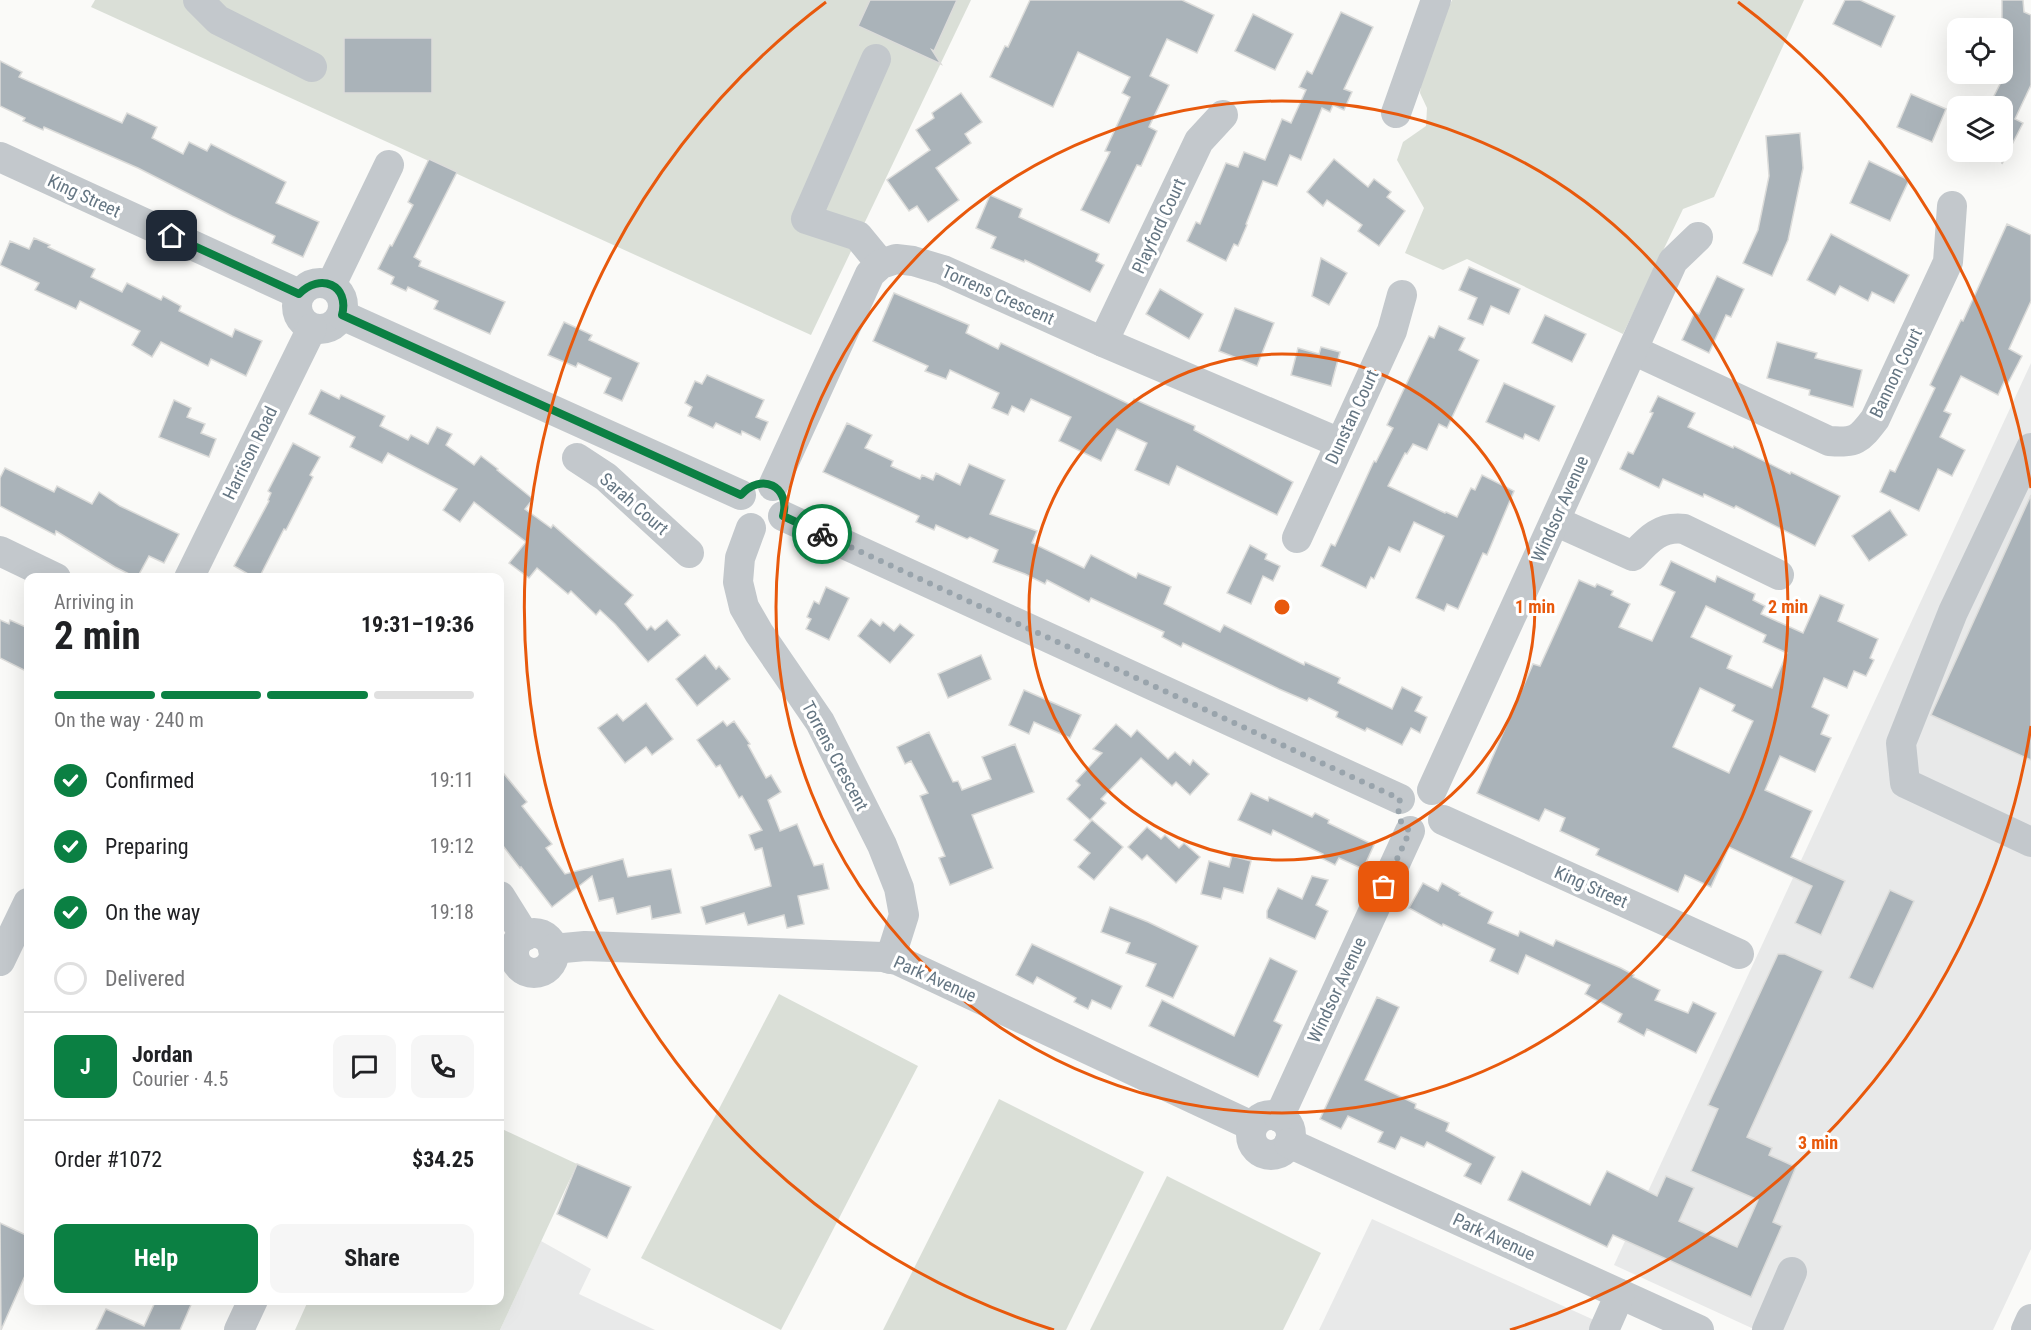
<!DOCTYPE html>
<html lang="en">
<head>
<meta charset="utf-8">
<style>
	body { margin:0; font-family:"Roboto Condensed",sans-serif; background:#f6f6f6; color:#202124; height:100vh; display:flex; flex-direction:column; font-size:22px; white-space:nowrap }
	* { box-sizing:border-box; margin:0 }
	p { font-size:20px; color:#757577 }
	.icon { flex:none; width:33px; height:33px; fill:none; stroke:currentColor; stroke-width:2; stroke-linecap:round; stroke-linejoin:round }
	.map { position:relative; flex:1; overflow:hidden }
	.sheet { position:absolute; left:24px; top:573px; width:480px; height:732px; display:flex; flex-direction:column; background:#fff; border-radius:12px; box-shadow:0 6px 24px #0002 }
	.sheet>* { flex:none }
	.controls { position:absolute; left:1947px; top:18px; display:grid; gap:12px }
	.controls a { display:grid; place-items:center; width:66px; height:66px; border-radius:12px; background:#fff; box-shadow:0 6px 24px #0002; font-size:30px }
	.pin { position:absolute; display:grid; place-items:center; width:51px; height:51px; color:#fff; margin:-26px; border-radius:12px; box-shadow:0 3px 9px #0006 }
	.courier { position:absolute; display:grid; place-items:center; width:60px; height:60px; margin:-30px; border:4px solid #0b8043; border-radius:50%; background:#fff; color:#222; box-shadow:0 2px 8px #0007 }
	.summary em { font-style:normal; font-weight:700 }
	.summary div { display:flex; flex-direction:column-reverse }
	.summary { display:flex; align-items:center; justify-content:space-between; height:102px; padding:0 30px }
	h1 { font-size:39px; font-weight:700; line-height:45px }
	.bar { display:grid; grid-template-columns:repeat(4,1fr); gap:9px 6px; align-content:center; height:72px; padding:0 30px }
	.bar i { height:8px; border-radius:4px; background:#e0e0e0 }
	.bar .active { background:#0b8043 }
	.bar p { grid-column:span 4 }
	.line { display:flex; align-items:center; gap:15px; padding:0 30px; border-top:2px solid #e0e0e0 }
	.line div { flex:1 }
	.round { display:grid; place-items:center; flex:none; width:63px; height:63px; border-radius:12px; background:#f6f6f6 }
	ol { padding:0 30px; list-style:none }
	li { display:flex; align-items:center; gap:18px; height:66px }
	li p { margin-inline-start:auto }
	li .icon { padding:6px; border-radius:50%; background:#0b8043; color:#fff; stroke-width:4 }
	li:last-child { color:#757577 }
	li i { width:33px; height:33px; border:3px solid #e0e0e0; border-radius:50% }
	.action { display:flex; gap:12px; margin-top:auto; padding:12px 30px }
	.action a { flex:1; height:69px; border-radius:12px; background:#0b8043; color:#fff; font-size:24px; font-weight:700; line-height:69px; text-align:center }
	.action a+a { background:#f6f6f6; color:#202124 }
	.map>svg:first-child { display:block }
	.built { fill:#e8e9e9 }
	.green { fill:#dadfd7 }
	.building { fill:#aab3b9; stroke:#dcdcda; stroke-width:1.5; fill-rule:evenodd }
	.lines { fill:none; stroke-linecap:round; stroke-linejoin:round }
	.minor { stroke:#c3c8cc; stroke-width:30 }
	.done { stroke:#99a4ac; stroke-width:6; stroke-dasharray:0 10.8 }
	.route { stroke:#0b8043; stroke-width:8 }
	.ring { fill:none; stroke:#e8590c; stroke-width:3 }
	.labels { text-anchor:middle; stroke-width:6; stroke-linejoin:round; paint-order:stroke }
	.street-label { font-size:18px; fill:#657683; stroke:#fff }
	.centre { fill:#e8590c; stroke:#fff; stroke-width:3 }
	.ring-label { font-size:18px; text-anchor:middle; font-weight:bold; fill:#e8590c; stroke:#fff; stroke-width:6; stroke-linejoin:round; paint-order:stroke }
</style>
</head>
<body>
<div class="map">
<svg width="2031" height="1330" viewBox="0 0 2031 1330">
	<rect width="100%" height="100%" fill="#fafaf8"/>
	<g class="built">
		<path d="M2031,363V1249L1993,1330H1756L1614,1265Z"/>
		<path d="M1372,1219L1616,1330H1319Z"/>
		<path d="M541,1241L591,1269L579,1294L655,1330H500Z"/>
	</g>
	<g class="green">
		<path d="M95,0H971L811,335L91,7Z"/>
		<path d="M1452,0H1804L1714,197L1683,209L1623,334L1467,259L1443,270L1405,253L1424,208L1397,160L1403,142L1426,126L1427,108L1420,93L1423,62Z"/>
		<path d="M779,994L918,1066L781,1330L641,1258Z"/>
		<path d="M999,1099L1144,1172L1066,1330H883Z"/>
		<path d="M500,1128L577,1164L500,1330H295L308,1301L500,1300Z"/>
		<path d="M1167,1176L1321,1253L1283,1330H1090Z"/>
	</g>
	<g class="building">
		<path d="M870,0H957L934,51L932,50L941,64L858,26Z"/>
		<path d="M1030,0H1182L1214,15L1197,53L1167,39L1150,76L1169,85L1149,127L1157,131L1141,166L1137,165L1109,223L1081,210L1110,152L1105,151L1130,97L1122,93L1130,77L1078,52L1053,107L990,77L1005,46L1008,47Z"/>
		<path d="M1845,0H1860L1895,16L1881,47L1833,24Z"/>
		<path d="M2002,0H2023L2024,12L2031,15V85L2015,119L2023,123L2002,164V106H1989L2008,68L2002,65Z"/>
		<path d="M1341,12L1373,27L1344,89L1352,92L1344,110L1333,105L1330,112L1322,108L1301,160L1290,155L1277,186L1263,181L1246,224L1247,225L1238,246L1234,244L1226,261L1187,241L1196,222L1200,224L1226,163L1238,167L1244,152L1265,160L1282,119L1291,123L1306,90L1299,87L1307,71L1312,74Z"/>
		<path d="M1253,14L1293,34L1275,70L1235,51Z"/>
		<rect x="344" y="38" width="88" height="55"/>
		<path d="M0,61L22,72L19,77L122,123L127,113L157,127L152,138L183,154L189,142L207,151L211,144L286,182L276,203L319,222L303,257L272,243L275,236L232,216L138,168L44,127L43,130L23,121L25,118L0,106Z"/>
		<path d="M961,93L982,122L965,134L971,143L936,168L959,200L928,222L917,206L909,211L887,180L930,150L916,130L934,118L932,113Z"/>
		<path d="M1911,94L1946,109L1932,142L1897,127Z"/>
		<path d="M1800,133L1803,168L1788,240L1772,276L1743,263L1758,230L1769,176L1766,136Z"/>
		<path d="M429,159L457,172L414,257L421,261L419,266L505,302L490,334L434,309L438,301L408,287L406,291L391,284L394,277L378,269L390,245L392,246L413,205L408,202Z"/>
		<path d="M1334,159L1368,187L1374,179L1391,192L1387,197L1405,211L1379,246L1358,231L1362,225L1327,200L1323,206L1307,192Z"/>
		<path d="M1869,161L1909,180L1890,221L1850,203Z"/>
		<path d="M990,195L1022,209L1019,217L1099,254L1096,261L1104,265L1090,292L1025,260L1024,262L991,248L996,237L976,228Z"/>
		<path d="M2007,224L2031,235V301L2009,349L2022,356L2008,383L2004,382L1998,395L1961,376L1944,411L1951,414L1940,437L1965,450L1952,476L1938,469L1919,511L1880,492L1890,470L1895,472L1935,388L1930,385L1961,320L1963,321Z"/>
		<path d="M1831,234L1909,275L1894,303L1872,292L1868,301L1840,286L1835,295L1807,280Z"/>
		<path d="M34,238L50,245L48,247L95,269L91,277L122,292L127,283L161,300L163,296L181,306L179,311L232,337L235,329L262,341L246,376L211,359L208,366L161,342L152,357L132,345L140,331L80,301L76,309L35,290L39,283L0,265L10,241L29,249Z"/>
		<path d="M1321,258L1347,273L1329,305L1312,296Z"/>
		<path d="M1469,267L1520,289L1509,314L1491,306L1483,325L1468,319L1477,298L1459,290Z"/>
		<path d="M1717,276L1744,289L1731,317L1726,315L1709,353L1682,340L1695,312L1699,314Z"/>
		<path d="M1160,289L1203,314L1189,339L1146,314Z"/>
		<path d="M894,293L969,325L966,333L998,349L1001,343L1131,405L1134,399L1195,426L1194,430L1293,482L1277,515L1177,466L1169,485L1135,470L1147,443L1117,429L1101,461L1059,441L1071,417L1031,399L1024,412L1012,406L1008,415L992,408L999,393L950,370L946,379L925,371L928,366L873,341Z"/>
		<path d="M1235,308L1274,323L1257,366L1219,351Z"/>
		<path d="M1545,315L1586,334L1572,362L1532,343Z"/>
		<path d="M564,322L592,335L589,340L639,363L622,401L604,393L611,378L578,363L576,367L548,355Z"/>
		<path d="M1439,326L1465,338L1459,350L1479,360L1447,428L1439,424L1427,450L1413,444L1407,454L1405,453L1388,486L1445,513L1446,512L1457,517L1471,488L1475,490L1482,475L1514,491L1487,555L1483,553L1458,609L1447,604L1444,611L1416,598L1444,536L1414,522L1400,552L1389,547L1374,579L1371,577L1366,588L1321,566L1331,544L1335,546L1374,461L1376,462L1393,428L1387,425L1429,336L1434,338Z"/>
		<path d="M1777,342L1817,353L1815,358L1862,370L1853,407L1809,395L1810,390L1767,378Z"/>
		<path d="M1321,347L1340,352L1331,386L1291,375L1298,348L1319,354Z"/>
		<path d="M707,375L764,400L756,417L768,422L760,440L742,431L741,435L716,423L713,428L688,416L692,407L685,403L695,381L702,384Z"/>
		<path d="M1504,383L1555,406L1539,441L1525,434L1523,439L1486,422Z"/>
		<path d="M321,390L339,399L341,395L385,416L380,426L408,440L411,435L428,444L437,427L452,434L446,445L474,465L481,456L498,469L497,470L533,499L525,509L551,528L553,525L633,595L625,604L647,630L651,626L655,630L667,620L680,635L648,662L615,624L600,610L596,615L571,591L568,594L537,568L529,578L509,563L526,542L474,502L460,522L443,510L457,489L388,453L382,463L350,447L355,437L309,414Z"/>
		<path d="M1658,396L1695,413L1688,427L1733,448L1734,446L1790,474L1791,472L1840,496L1815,546L1736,506L1734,508L1704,494L1703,497L1663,479L1659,488L1620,469L1628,452L1633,454L1639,442L1653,413L1650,412Z"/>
		<path d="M174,400L191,408L187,417L205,424L201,433L216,439L209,457L159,437Z"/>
		<path d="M847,423L872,435L865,448L893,461L891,466L920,479L922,475L933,480L936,473L960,485L969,464L1005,480L990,514L1037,531L1032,543L1084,568L1091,555L1136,578L1138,573L1171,587L1164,604L1220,632L1224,625L1304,665L1305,662L1340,678L1338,683L1392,709L1402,687L1422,697L1415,711L1427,717L1420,733L1411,728L1402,745L1367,728L1365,731L1336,717L1338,712L1309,698L1307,701L1279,689L1183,643L1181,647L1162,637L1164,632L1091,598L1089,602L1047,580L1045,584L1025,574L993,562L998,550L970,537L967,539L936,525L934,530L916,522L919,516L823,472Z"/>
		<path d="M293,443L320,457L310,475L313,477L286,530L284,529L259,578H255L234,566L269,501L268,500L271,493L268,491Z"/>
		<path d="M5,468L54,492L57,486L92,504L99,492L120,506L179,534L164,563L149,556L137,578L115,567L56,531L55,535L0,506V478Z"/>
		<path d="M2031,495V760L1931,715Z"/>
		<path d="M1890,510L1907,535L1869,561L1852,536Z"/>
		<path d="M1250,545L1267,554L1265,559L1280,566L1273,581L1263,576L1251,604L1227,593Z"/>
		<path d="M1671,561L1715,582L1717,576L1755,594L1753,600L1765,606L1761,614L1803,633L1820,595L1844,605L1838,621L1878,639L1870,658L1874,660L1866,676L1854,671L1847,688L1824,678L1812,707L1829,715L1821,734L1831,738L1815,772L1780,756L1765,790L1812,811L1791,857L1845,881L1821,935L1795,923L1812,886L1729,847L1711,887L1685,875L1678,892L1596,855L1599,849L1560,831L1565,818L1545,809L1539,821L1477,793L1533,664L1540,666L1579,580L1595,587L1597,584L1613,591L1611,595L1630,604L1619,627L1652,641L1675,592L1660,585ZM1706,606L1766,635L1763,642L1787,653L1772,688L1727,668L1732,656L1691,637ZM1700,688L1735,705L1732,711L1753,721L1729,773L1673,747Z"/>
		<path d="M826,587L849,598L829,640L806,629L811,619L807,617L814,601L819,604Z"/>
		<path d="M871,619L880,626L883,622L894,631L900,624L914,635L890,663L858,636Z"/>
		<path d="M0,620L9,624L10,620L28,628V672L0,658Z"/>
		<path d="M705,655L716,669L719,666L730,679L697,706L676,679Z"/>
		<path d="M981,655L991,679L948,698L938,674Z"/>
		<path d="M1024,690L1081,715L1070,738L1034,722L1029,734L1009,725Z"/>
		<path d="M646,703L673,739L652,755L646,747L625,763L598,728L617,714L623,721Z"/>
		<path d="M723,721L727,726L734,721L750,744L748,745L766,778L771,775L781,792L768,800L780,831L797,824L814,866L823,864L829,889L798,896L804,924L787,928L784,915L748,925L744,913L706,924L701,907L771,886L762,848L755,850L749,835L762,830L742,796L739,798L720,765L716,767L697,740Z"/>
		<path d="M1116,724L1131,737L1137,730L1168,759L1175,752L1190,765L1193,760L1209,774L1190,795L1176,782L1172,786L1141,758L1101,799L1106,803L1090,820L1067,799L1080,785L1076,781L1102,753L1093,749Z"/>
		<path d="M929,732L953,782L958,781L962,790L991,779L982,757L1015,744L1034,792L972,815L993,868L950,885L939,858L945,856L920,796L928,793L911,761L905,764L897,747Z"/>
		<path d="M500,769L527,802L522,806L552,844L546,848L565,874L623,859L628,877L671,869L681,913L652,919L650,906L617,914L613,898L599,901L592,876L552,907L521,867L520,868L500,842Z"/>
		<path d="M1251,793L1268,801L1269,797L1312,817L1315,813L1329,820L1328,823L1374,845L1363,869L1339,858L1335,865L1321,858L1323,854L1273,830L1271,835L1238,820Z"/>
		<path d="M1092,820L1123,847L1094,880L1078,867L1090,853L1074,840Z"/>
		<path d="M1147,827L1161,839L1165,835L1179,848L1184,843L1200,857L1176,883L1147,855L1142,860L1128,847Z"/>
		<path d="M1232,856L1251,861L1243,893L1224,888L1221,899L1201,894L1209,861L1229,867Z"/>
		<path d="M1312,876L1328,880L1316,905L1328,911L1315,939L1267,918V911L1278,888L1302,899Z"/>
		<path d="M1423,883L1438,891L1442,883L1460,893L1459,895L1493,912L1488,923L1518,936L1520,931L1553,946L1556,940L1621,968L1634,975L1633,977L1660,990L1655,1000L1688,1013L1693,1002L1716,1013L1696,1053L1647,1029L1644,1036L1618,1022L1622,1014L1585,994L1590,985L1526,955L1518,974L1490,961L1495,949L1443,924L1442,926L1409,908Z"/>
		<path d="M1890,890L1914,901L1873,989L1849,978Z"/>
		<path d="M1110,907L1148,922L1198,946L1173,998L1146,986L1156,964L1126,953L1130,943L1101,932Z"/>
		<path d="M1032,944L1122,986L1111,1009L1092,1000L1088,1009L1074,1002L1076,998L1037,977L1033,984L1016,975Z"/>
		<path d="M1778,954H1785L1823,971L1747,1137L1772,1148L1769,1155L1796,1167L1773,1222L1782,1226L1751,1297L1613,1235L1607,1247L1508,1200L1522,1171L1590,1205L1607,1171L1657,1196L1666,1176L1694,1188L1679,1221L1737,1247L1758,1200L1691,1171L1718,1109L1708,1105Z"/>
		<path d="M1270,958L1297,971L1274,1021L1282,1025L1258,1077L1149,1026L1162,1000L1234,1036Z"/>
		<path d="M1377,997L1399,1007L1365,1080L1416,1104L1415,1108L1449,1123L1446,1131L1495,1157L1481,1184L1464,1176L1471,1164L1427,1142L1424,1147L1401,1137L1395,1149L1378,1142L1383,1132L1348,1116L1341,1129L1320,1119Z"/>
		<path d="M577,1164L631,1187L607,1238L557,1214Z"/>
		<path d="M0,1223L28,1236V1269L1,1330Z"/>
		<path d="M156,1300H193L180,1330H96L106,1309L144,1326Z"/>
	</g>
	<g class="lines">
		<g class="minor">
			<path d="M198,0L218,20L312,67"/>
			<path d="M876,59L806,219L858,236L881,264"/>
			<path d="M1396,113L1436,0"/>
			<path d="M0,157L299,294"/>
			<circle cx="320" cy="306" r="23"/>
			<path d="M331,285L389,165"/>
			<path d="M342,315L741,495"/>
			<path d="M1103,342L1199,141L1223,115"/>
			<path d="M1633,350L1829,441C1856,443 1859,440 1875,419L1948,262L1952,206"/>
			<path d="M2031,448L1953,612L1901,743L1905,783L2031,842"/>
			<path d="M577,458L606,477L689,553"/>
			<path d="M773,486L870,274L881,264L896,259L913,261L943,270L1103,342L1340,443"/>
			<path d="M783,516L1400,799"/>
			<path d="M1555,521L1633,556C1648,540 1660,526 1684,529L1779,575"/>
			<path d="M751,528L740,558L738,582L744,607L759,633L820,722L882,845L899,888L904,915L890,959"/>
			<path d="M1297,538L1392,331L1402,295"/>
			<path d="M0,551L56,578"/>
			<path d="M189,578L312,328"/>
			<path d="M1432,790L1673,261L1698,237"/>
			<path d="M1443,820L1739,954"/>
			<path d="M500,896L525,936"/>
			<circle cx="534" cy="953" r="20"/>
			<path d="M553,949L585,946L883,957L897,960L1252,1126"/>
			<path d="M0,961L28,903"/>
			<circle cx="1271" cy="1135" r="20"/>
			<path d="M1279,1117L1410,831"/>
			<path d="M1289,1143L1699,1330"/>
			<path d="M239,1330L253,1300"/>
			<path d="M1604,1330L1620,1294"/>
			<path d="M1767,1330L1792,1272"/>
			<path d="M2026,1330L2031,1319"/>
		</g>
	</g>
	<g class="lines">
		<path class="done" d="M822,534L1400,799C1397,813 1398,823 1410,831L1384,887"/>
		<path class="route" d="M172,236L299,294C320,272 350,285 342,315L741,495C761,472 791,486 783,516L822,534"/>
	</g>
	<g class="ring">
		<circle cx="1282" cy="607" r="253"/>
		<circle cx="1282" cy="607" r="506"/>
		<path d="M2031 726A758 758 0 0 1 1510 1330M1054 1330A758 758 0 0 1 826 2M1738 2A758 758 0 0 1 2031 488"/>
	</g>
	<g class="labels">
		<g class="street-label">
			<text transform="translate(84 196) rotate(25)" y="6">King Street</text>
			<text transform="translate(1159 226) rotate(-65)" y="6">Playford Court</text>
			<text transform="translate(998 295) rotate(24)" y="6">Torrens Crescent</text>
			<text transform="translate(1896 373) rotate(-64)" y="6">Bannon Court</text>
			<text transform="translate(1352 417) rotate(-65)" y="6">Dunstan Court</text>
			<text transform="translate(250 453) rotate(-64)" y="6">Harrison Road</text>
			<text transform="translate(634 504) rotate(41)" y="6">Sarah Court</text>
			<text transform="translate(1560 509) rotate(-66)" y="6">Windsor Avenue</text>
			<text transform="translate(835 756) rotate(62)" y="6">Torrens Crescent</text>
			<text transform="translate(1591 887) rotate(24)" y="6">King Street</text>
			<text transform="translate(935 979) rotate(24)" y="6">Park Avenue</text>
			<text transform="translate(1337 990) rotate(-65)" y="6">Windsor Avenue</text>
			<text transform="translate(1494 1237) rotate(25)" y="6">Park Avenue</text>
		</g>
	</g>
	<circle cx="1282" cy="607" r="9" class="centre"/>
	<g class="ring-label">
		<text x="1535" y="613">1 min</text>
		<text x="1788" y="613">2 min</text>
		<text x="1818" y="1149">3 min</text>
	</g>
</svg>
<div class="controls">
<a><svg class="icon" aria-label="locate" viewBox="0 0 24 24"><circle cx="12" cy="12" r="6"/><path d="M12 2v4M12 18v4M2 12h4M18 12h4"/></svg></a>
<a><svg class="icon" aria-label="layers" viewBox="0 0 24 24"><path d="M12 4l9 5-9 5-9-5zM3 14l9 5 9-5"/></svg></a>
</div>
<div class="pin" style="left:1384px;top:887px;background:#ea580c"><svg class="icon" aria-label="bag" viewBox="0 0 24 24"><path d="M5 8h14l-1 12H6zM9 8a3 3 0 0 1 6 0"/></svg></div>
<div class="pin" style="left:172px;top:236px;background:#1f2937"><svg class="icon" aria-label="home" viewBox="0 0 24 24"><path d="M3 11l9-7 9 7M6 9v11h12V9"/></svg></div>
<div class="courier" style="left:822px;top:534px"><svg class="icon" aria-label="bike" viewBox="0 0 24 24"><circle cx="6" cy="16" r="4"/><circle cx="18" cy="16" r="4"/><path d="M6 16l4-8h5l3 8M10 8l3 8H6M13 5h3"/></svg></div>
<section class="sheet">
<div class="summary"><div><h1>2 min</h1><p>Arriving in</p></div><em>19:31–19:36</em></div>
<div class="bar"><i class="active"></i><i class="active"></i><i class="active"></i><i></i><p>On the way · 240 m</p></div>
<ol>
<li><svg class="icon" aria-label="check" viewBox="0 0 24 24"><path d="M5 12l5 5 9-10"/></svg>Confirmed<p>19:11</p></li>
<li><svg class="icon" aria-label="check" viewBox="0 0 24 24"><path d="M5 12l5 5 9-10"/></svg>Preparing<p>19:12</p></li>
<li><svg class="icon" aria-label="check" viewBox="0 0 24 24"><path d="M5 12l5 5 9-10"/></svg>On the way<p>19:18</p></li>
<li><i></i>Delivered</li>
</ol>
<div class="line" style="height:108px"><b class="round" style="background:#0b8043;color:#fff">J</b><div><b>Jordan</b><p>Courier · 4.5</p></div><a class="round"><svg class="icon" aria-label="chat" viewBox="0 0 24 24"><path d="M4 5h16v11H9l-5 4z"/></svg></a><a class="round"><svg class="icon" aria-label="phone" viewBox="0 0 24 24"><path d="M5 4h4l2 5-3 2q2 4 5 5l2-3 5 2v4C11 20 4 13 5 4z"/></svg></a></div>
<div class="line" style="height:78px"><div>Order #1072</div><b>$34.25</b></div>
<div class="action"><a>Help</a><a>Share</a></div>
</section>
</div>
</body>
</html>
